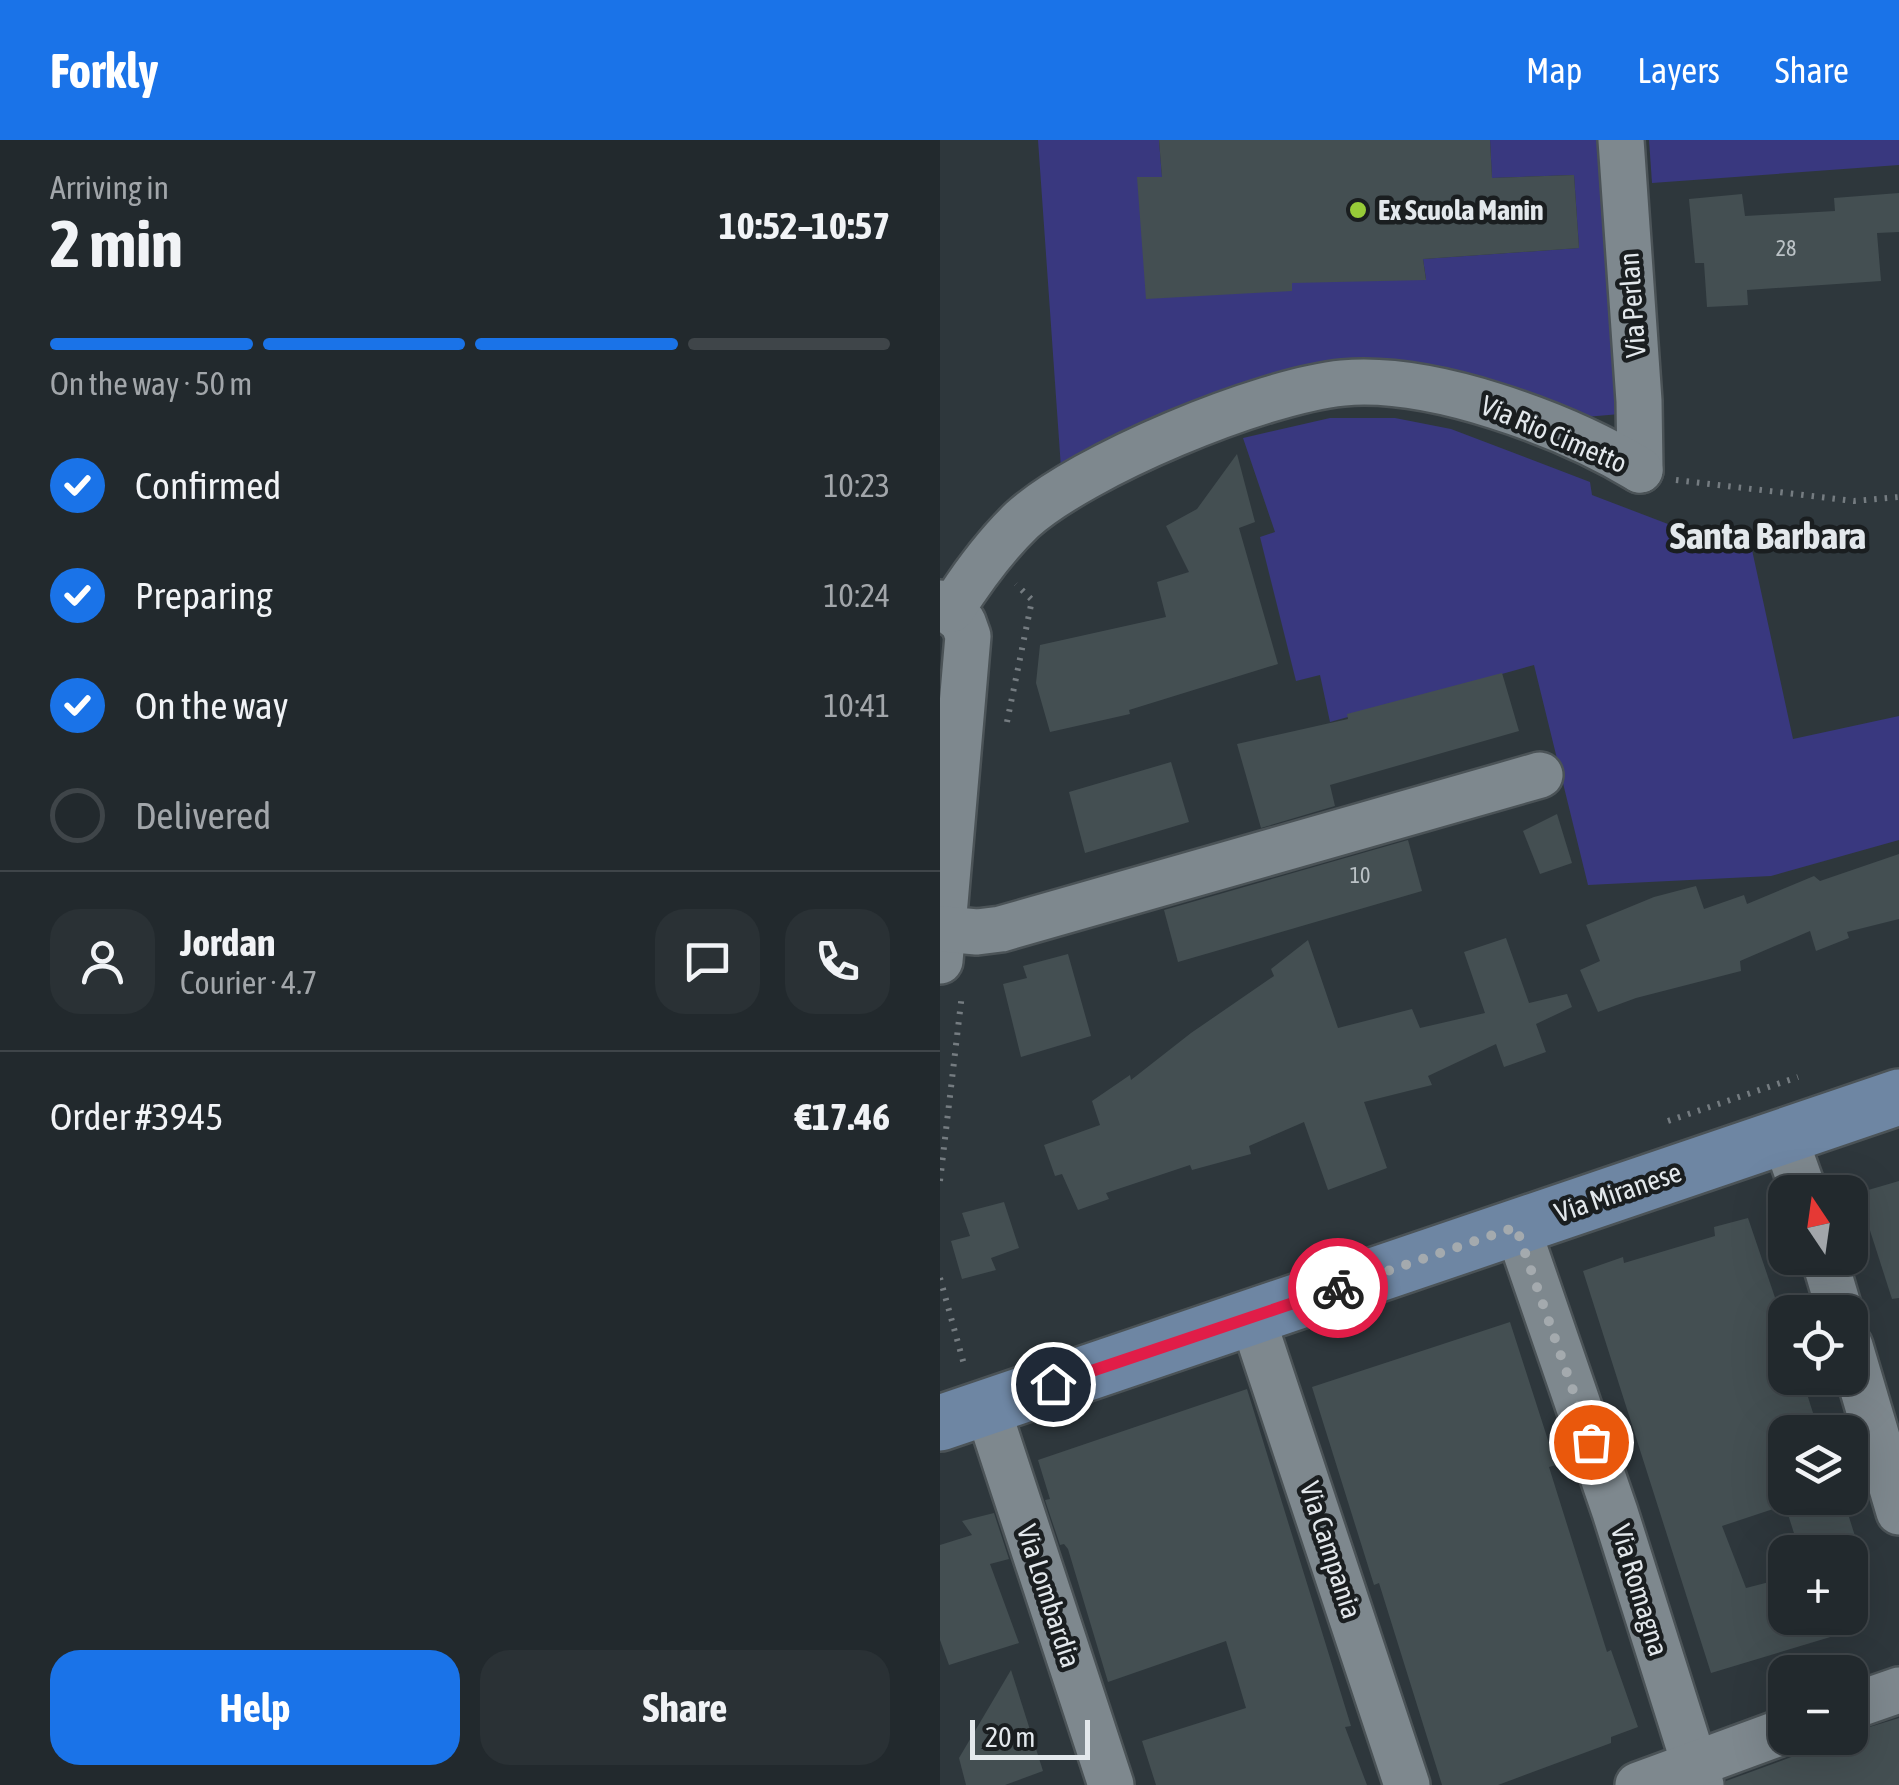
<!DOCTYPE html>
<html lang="en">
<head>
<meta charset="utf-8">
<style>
	body { margin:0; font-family:"Asap Condensed",sans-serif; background:#2a3135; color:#f1f3f6; height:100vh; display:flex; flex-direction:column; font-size:38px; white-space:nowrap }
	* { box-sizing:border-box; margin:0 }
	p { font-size:32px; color:#a2a6aa }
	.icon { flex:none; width:55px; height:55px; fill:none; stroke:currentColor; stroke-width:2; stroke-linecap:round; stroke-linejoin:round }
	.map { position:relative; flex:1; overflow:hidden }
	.details { display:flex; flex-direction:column; background:#22292d; width:940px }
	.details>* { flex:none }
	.needle { width:65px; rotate:347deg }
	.buttons { position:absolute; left:828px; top:1035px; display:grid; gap:20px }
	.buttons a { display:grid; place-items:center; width:100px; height:100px; border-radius:20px; background:#22292d; box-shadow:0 10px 40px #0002,0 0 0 2px #3f4549; font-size:50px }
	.scale { position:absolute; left:30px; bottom:25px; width:120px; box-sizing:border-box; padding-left:10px; border:5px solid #e3e8ec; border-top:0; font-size:28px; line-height:35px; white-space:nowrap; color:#e3e8ec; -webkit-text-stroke:8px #1a1e20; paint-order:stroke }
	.pin { position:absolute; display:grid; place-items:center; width:85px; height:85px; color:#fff; margin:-42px; border:5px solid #fff; border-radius:50%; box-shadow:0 2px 10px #0007 }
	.courier { position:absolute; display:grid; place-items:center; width:100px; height:100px; margin:-50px; border:8px solid #e11d48; border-radius:50%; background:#fff; color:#222; box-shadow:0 2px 12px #0007 }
	.headline em { font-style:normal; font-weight:700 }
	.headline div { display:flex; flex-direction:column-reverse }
	.headline { display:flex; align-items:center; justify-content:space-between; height:170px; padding:0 50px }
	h1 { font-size:65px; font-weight:700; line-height:75px }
	.bar { display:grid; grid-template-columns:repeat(4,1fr); gap:15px 10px; align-content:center; height:120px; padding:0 50px }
	.bar i { height:12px; border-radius:8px; background:#3f4549 }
	.bar .selected { background:#1a73e8 }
	.bar p { grid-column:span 4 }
	.line { display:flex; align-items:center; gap:25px; padding:0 50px; border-top:2px solid #3f4549 }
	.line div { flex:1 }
	.round { display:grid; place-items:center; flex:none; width:105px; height:105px; border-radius:30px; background:#2a3135 }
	ol { padding:0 50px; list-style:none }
	li { display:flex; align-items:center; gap:30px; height:110px }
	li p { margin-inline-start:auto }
	li .icon { padding:10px; border-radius:50%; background:#1a73e8; color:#fff; stroke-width:4 }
	li:last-child { color:#a2a6aa }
	li i { width:55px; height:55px; border:5px solid #3f4549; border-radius:50% }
	.primary-button { display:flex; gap:20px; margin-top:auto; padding:20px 50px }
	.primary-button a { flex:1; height:115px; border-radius:30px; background:#1a73e8; color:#fff; font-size:40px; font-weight:700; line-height:115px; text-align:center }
	.primary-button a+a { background:#2a3135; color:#f1f3f6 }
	header { display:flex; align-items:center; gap:60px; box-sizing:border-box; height:140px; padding:0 50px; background:#1a73e8; color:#fff }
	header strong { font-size:48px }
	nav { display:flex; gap:55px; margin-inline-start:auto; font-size:35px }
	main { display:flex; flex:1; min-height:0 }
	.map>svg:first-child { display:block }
	.green { fill:#39387f }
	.building { fill:#444f52 }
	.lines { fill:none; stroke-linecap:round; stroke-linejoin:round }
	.street-casing { stroke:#4b5357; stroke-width:50 }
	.secondary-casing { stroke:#4b5357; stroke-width:60 }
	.path { stroke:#757c81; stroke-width:6; stroke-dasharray:2.5 8; stroke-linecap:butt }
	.street { stroke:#7e888e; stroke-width:45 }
	.secondary { stroke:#6e86a3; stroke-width:55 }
	.done { stroke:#a4aaae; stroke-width:10; stroke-dasharray:0 18 }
	.route { stroke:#e11d48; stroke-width:12 }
	.poi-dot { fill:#97cb38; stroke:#1a1e20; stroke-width:4 }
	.labels { text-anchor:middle; stroke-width:9; stroke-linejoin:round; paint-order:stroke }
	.number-label { font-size:22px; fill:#bbc2c6 }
	.poi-label { font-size:28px; font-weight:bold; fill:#e3e8ec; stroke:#1a1e20; text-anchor:start }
	.street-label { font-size:28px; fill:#e3e8ec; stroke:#1a1e20 }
	.district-label { font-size:38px; font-weight:bold; fill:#e3e8ec; stroke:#1a1e20 }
</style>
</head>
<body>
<header>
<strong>Forkly</strong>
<nav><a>Map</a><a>Layers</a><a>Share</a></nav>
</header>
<main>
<section class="details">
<div class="headline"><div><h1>2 min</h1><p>Arriving in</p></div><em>10:52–10:57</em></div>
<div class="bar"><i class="selected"></i><i class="selected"></i><i class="selected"></i><i></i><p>On the way · 50 m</p></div>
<ol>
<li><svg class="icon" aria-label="check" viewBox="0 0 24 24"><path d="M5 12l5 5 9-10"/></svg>Confirmed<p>10:23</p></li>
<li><svg class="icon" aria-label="check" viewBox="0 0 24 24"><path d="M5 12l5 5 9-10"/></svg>Preparing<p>10:24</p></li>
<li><svg class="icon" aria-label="check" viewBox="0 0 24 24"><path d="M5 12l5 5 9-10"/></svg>On the way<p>10:41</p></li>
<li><i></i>Delivered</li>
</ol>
<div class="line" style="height:180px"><a class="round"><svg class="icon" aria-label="person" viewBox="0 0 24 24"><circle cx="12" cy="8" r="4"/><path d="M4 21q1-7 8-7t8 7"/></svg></a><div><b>Jordan</b><p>Courier · 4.7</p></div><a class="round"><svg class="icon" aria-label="chat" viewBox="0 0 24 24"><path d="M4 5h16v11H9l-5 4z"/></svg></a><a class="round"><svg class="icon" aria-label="phone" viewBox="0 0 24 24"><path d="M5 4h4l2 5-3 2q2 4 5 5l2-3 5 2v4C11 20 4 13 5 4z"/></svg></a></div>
<div class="line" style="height:130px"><div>Order #3945</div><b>€17.46</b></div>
<div class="primary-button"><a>Help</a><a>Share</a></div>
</section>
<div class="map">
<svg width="959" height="1645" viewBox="0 0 959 1645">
	<rect width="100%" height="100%" fill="#2e373c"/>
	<g class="green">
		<path d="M98,0H219L222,37H197L352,151L349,105L486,139L483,119L639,108L634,35L552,38L550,0H660L680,274L634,278L521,237L121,328Z"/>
		<path d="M709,0H959V25L712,43Z"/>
		<path d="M390,278H455L511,289L650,342L652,355L741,389L809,396L853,599L959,576V700L831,736L648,745L594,525L390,582L380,535L356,541L320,397L335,392L303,298Z"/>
	</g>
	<g class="building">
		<path d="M219,0H550L552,38L634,35L639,108L483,119L486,140L352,143V151L206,159L197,37H222Z"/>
		<path d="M959,53V92L937,93L941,141L807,150L808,165L767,167L764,123H755L749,59L802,54L805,76L895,71L894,58Z"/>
		<path d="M297,314L315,382L299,388L338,524L189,570L190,574L110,592L96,543L100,505L226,477L217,442L249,432L226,386L257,369Z"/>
		<path d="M562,533L579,591L390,645L395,666L321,688L297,604L408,579L407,574Z"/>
		<path d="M231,622L249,682L145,713L129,652Z"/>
		<path d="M617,674L632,723L600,734L583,691Z"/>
		<path d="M468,700L482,751L238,822L224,770Z"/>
		<path d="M959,714V779L907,792L909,798L876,811L870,791L800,821L801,831L696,858L658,872L640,830L660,821L646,785L714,757L756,746L764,769L804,755L807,764L874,736L880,741Z"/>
		<path d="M566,798L589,863L627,854L632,867L596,884L606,912L564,927L556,904L488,936L492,945L424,962L447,1028L388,1050L364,982L309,1006L311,1014L252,1030L250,1025L166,1053L169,1059L138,1070L122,1034L115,1036L104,1005L160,985L152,961L190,935L191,940L251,893L334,836L331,829L368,800L398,888L472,869L480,888L545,873L524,812Z"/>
		<path d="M128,814L151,896L81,917L63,844L87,838L83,826Z"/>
		<path d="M959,1041V1158L952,1159L918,1053Z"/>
		<path d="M64,1062L79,1108L51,1118L56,1130L22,1139L11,1101L30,1096L22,1073Z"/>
		<path d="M808,1078L845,1187V1238H862L879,1292H845V1358H903L920,1412H860L845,1365L782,1386L806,1448L845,1438V1478H926L927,1486L771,1533L643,1131L683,1117L684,1123L775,1096L774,1087Z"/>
		<path d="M570,1182L616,1325L609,1327L667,1512L671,1510L698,1587L671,1597V1603L558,1645H502L439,1443L434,1445L372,1247Z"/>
		<path d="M307,1249L411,1586L405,1587L427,1645H216L202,1601L306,1568L286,1501L168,1542L128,1409L124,1404L120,1405L105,1360L110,1359L98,1320Z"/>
		<path d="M54,1373L69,1419L50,1424L79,1503L9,1525L0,1500V1405L32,1395L22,1381Z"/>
		<path d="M71,1530L103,1631L65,1645H26L19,1618Z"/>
		<path d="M959,1578V1645H786V1641L854,1616L868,1602L883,1598H910V1593Z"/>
	</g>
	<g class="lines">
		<g class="street-casing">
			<g id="street">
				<path d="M681,0L699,261L700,330"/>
				<path d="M0,463L23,482L28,496L0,821"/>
				<path d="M12,469C33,436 54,407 82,380C143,325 321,251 403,243C492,235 624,284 700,330"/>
				<path d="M4,789L37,792L61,789L600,635"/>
				<path d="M844,996L864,1052"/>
				<path d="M577,1087L675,1372L761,1645"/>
				<path d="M884,1118L900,1172"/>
				<path d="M312,1177L467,1645"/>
				<path d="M910,1206L959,1372"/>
				<path d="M47,1267L171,1645"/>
				<path d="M910,1567L959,1550"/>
				<path d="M698,1645L845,1591"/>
			</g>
		</g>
		<g class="secondary-casing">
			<path id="secondary" d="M0,1283L959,957"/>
		</g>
		<g class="path">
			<path d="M736,340L914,361L959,357"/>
			<path d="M67,582L92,460L76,444"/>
			<path d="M728,981L858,937"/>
			<path d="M0,1041L22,854"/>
			<path d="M0,1138L25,1228"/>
		</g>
		<use href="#street" class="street"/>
		<use href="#secondary" class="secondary"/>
	</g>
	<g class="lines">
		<path class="done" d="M398,1148L576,1087L651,1302"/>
		<path class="route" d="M113,1244L398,1148"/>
	</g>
	<circle class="poi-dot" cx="418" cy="70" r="10"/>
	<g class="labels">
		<g class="number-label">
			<text x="846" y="116">28</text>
			<text x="420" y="743">10</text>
		</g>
		<g class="poi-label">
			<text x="438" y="80">Ex Scuola Manin</text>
		</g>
		<g class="street-label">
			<text transform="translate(692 165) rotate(-94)" y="10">Via Perlan</text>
			<text transform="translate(614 294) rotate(23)" y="10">Via Rio Cimetto</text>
			<text transform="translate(678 1052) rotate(-19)" y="10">Via Miranese</text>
			<text transform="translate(391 1410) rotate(72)" y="10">Via Campania</text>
			<text transform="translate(700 1450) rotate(73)" y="10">Via Romagna</text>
			<text transform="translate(109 1456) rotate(72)" y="10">Via Lombardia</text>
		</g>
		<g class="district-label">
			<text x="828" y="409">Santa Barbara</text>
		</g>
	</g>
</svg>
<div class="buttons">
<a><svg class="needle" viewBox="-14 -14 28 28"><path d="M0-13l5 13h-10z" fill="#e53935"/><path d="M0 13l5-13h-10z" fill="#a2a6aa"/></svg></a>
<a><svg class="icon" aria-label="locate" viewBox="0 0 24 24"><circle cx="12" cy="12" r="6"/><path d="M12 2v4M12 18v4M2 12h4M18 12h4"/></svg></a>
<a><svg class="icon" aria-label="layers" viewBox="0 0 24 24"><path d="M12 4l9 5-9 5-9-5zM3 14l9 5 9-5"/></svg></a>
<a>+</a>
<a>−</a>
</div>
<div class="scale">20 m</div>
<div class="pin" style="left:651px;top:1302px;background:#ea580c"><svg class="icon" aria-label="bag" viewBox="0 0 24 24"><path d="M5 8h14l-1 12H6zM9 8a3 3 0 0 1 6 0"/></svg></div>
<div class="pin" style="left:113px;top:1244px;background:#1f2937"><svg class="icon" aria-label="home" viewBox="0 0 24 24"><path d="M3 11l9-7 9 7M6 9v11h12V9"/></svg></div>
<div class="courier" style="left:398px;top:1148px"><svg class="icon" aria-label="bike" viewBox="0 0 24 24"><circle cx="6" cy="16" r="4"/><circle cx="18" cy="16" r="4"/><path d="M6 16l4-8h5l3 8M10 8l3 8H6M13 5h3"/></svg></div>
</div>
</main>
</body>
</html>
